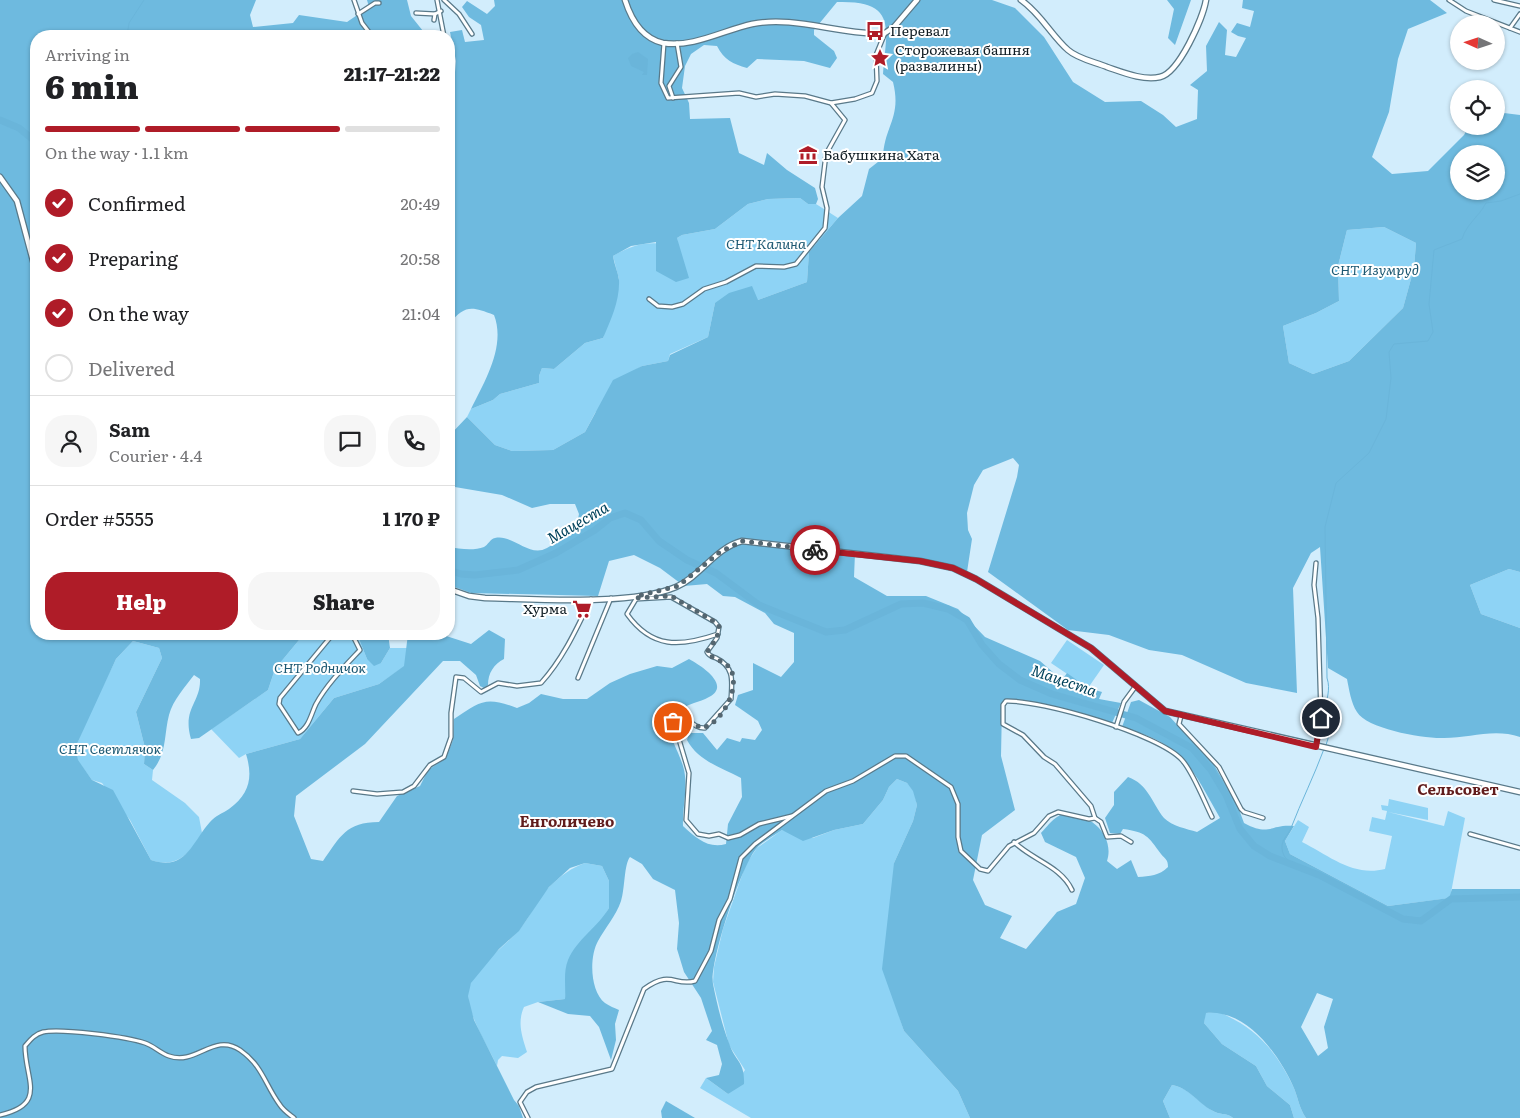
<!DOCTYPE html>
<html lang="en">
<head>
<meta charset="utf-8">
<style>
	body { margin:0; font-family:Literata,serif; background:#f6f6f6; color:#202124; height:100vh; display:flex; flex-direction:column; font-size:19px; white-space:nowrap }
	* { box-sizing:border-box; margin:0 }
	p { font-size:16px; color:#757577 }
	.icon { flex:none; width:28px; height:28px; fill:none; stroke:currentColor; stroke-width:2; stroke-linecap:round; stroke-linejoin:round }
	.map { position:relative; flex:1; overflow:hidden }
	.panel { position:absolute; left:30px; top:30px; width:425px; height:610px; display:flex; flex-direction:column; background:#fff; border-radius:20px; box-shadow:0 1px 4px #0004 }
	.panel>* { flex:none }
	.needle { width:32px; rotate:273deg }
	.buttons { position:absolute; left:1450px; top:15px; display:grid; gap:10px }
	.buttons a { display:grid; place-items:center; width:55px; height:55px; border-radius:50%; background:#fff; box-shadow:0 1px 4px #0004; font-size:25px }
	.pin { position:absolute; display:grid; place-items:center; width:42px; height:42px; color:#fff; margin:-21px; border:2px solid #fff; border-radius:50%; box-shadow:0 1px 5px #0007 }
	.courier { position:absolute; display:grid; place-items:center; width:50px; height:50px; margin:-25px; border:4px solid #af1c28; border-radius:50%; background:#fff; color:#222; box-shadow:0 1px 6px #0007 }
	.headline em { font-style:normal; font-weight:800 }
	.headline div { display:flex; flex-direction:column-reverse }
	.headline { display:flex; align-items:center; justify-content:space-between; height:85px; padding:0 15px }
	h1 { font-size:32px; font-weight:800; line-height:38px }
	.bar { display:grid; grid-template-columns:repeat(4,1fr); gap:8px 5px; align-content:center; height:60px; padding:0 15px }
	.bar i { height:6px; border-radius:4px; background:#e0e0e0 }
	.bar .current { background:#af1c28 }
	.bar p { grid-column:span 4 }
	.line { display:flex; align-items:center; gap:12px; padding:0 15px; border-top:1px solid #e0e0e0 }
	.line div { flex:1 }
	.round { display:grid; place-items:center; flex:none; width:52px; height:52px; border-radius:20px; background:#f6f6f6 }
	ol { padding:0 15px; list-style:none }
	li { display:flex; align-items:center; gap:15px; height:55px }
	li p { margin-inline-start:auto }
	li .icon { padding:5px; border-radius:50%; background:#af1c28; color:#fff; stroke-width:4 }
	li:last-child { color:#757577 }
	li i { width:28px; height:28px; border:2px solid #e0e0e0; border-radius:50% }
	.action { display:flex; gap:10px; margin-top:auto; padding:10px 15px }
	.action a { flex:1; height:58px; border-radius:20px; background:#af1c28; color:#fff; font-size:20px; font-weight:800; line-height:58px; text-align:center }
	.action a+a { background:#f6f6f6; color:#202124 }
	.map>svg:first-child { display:block }
	.green { fill:#8ed3f5 }
	.forest { fill:#6ebadf; fill-rule:evenodd }
	.water { fill:#6ab5da }
	.lines { fill:none; stroke-linecap:round; stroke-linejoin:round }
	.stream { stroke:#6ab5da; stroke-width:1 }
	.river { stroke:#6ab5da; stroke-width:7 }
	.street-casing { stroke:#597989; stroke-width:5.5 }
	.secondary-casing { stroke:#597989; stroke-width:7 }
	.street { stroke:#fff; stroke-width:3 }
	.secondary { stroke:#fff; stroke-width:4.5 }
	.done { stroke:#546670; stroke-width:5; stroke-dasharray:0 9 }
	.route { stroke:#af1c28; stroke-width:6 }
	.labels { text-anchor:middle; stroke-width:4; stroke-linejoin:round; paint-order:stroke }
	.poi-label { font-size:14px; fill:#101d24; stroke:#fff; text-anchor:start }
	.park-label { font-size:14px; font-style:italic; fill:#1c5872; stroke:#fff }
	.water-label { font-size:15px; font-style:italic; fill:#00425b; stroke:#fff }
	.neighbourhood-label { font-size:15px; font-weight:bold; fill:#611c1c; stroke:#fff }
</style>
</head>
<body>
<div class="map">
<svg width="1520" height="1118" viewBox="0 0 1520 1118">
	<rect width="100%" height="100%" fill="#d2edfc"/>
	<g class="green">
		<path d="M800,198L808,204H816L838,218L809,252L807,282L758,300L715,303L708,337L670,354L668,361L642,366L630,373L595,413L585,432L553,450L512,451L495,445L467,417L471,409L493,400L500,394L539,383V376L542,368L554,369L585,343L603,338L619,279L613,256C637,242 651,241 678,246L677,238L682,235L715,229L748,204L768,199Z"/>
		<path d="M1384,227L1416,243L1414,268L1403,308L1349,361L1313,374L1289,363L1283,326L1316,313L1339,301L1338,266L1347,230Z"/>
		<path d="M1509,569L1520,572V628L1481,614L1470,585Z"/>
		<path d="M304,634H357L367,659L381,663L390,648H407L405,666L379,684L334,698L300,739L246,754L239,758L211,729L268,690L275,669Z"/>
		<path d="M1067,640L1104,665L1088,688L1051,663Z"/>
		<path d="M133,641L159,648L162,658L136,712L145,748L144,764L153,770L152,780L185,803L199,817L202,833C190,853 177,869 151,860L130,820L102,783L92,780L78,761L76,746L89,715L116,659Z"/>
		<path d="M897,779L907,783L914,791L917,805L913,821L894,863L895,1003L904,1031L958,1091L970,1118H751L700,1088L706,1078L728,1094L745,1070L729,1045L713,982L714,967L723,929L746,864L757,848L782,830L813,838L834,830L863,824L883,800L889,787Z"/>
		<path d="M1389,799L1428,808V820L1388,812L1444,826L1448,811L1465,818L1450,898L1388,906L1290,854L1285,841L1298,820L1309,827L1302,842C1330,856 1353,877 1385,869L1392,836L1369,831L1372,817L1385,820L1387,811L1382,810L1381,805L1388,806Z"/>
		<path d="M585,863L602,866L609,881V908L566,992L565,999L538,1002L524,1007C517,1023 522,1036 527,1052L518,1058L502,1056L498,1060L497,1066C489,1048 468,1015 468,996C467,972 506,946 520,929C531,915 539,897 551,885C562,875 571,868 585,863Z"/>
		<path d="M1218,1012C1254,1026 1276,1050 1293,1086C1298,1097 1299,1108 1306,1118H1294L1290,1105L1267,1086L1256,1066L1222,1044L1204,1023L1205,1013Z"/>
		<path d="M1172,1085C1190,1088 1199,1104 1215,1112C1222,1115 1228,1113 1233,1118H1170L1163,1101Z"/>
	</g>
	<g class="forest">
		<path d="M0,0H256L250,15L253,27L293,23L299,15L347,22L369,7L367,0H407L411,16L427,36H36V634H304L275,669L268,690L199,738L191,739C182,708 201,703 200,679L194,675C185,687 173,700 169,715C164,734 167,753 153,770L144,764L145,748L136,712L162,658L159,648L133,641L116,659L76,746L78,760L92,780L113,790L151,860C186,872 192,842 210,822C215,816 223,813 229,809C250,794 253,777 246,754L300,739L334,698L379,684L404,666L408,634H415L428,640L433,634H440L471,644L489,630L505,639L504,659C494,664 488,673 488,685L484,688L480,686L476,675L460,661H443L365,744L296,796L294,816L311,859L323,861C340,837 346,822 379,822L397,796L420,786L428,770L446,758L453,740L454,719C481,701 485,696 517,708L529,703L541,694L563,699H587L610,683L630,674L657,666L672,668L689,659C700,665 732,685 709,697C704,700 699,701 694,703C685,706 679,711 669,713C665,732 678,749 683,766C689,786 682,806 683,826C696,838 708,849 726,844L728,824L742,797L741,778C722,768 698,761 687,740L689,733H703L717,750L727,738L740,742L742,738L755,740L762,730L758,721L735,705L738,695L753,690V663L781,677L794,662V633L774,624L765,613L735,597L723,596L707,584L684,586L660,568L634,555L609,561L598,596L471,593L449,585V547C459,549 474,551 484,547C488,545 490,539 495,538C513,534 529,558 547,548C560,541 567,529 578,519L579,514L575,504H550L532,508L502,495L449,486V436L467,417L495,445L512,451L553,450L585,432L613,380L642,366L668,361L670,355L708,337L715,303L729,293L752,286L758,300L807,282L809,252L838,218L862,196L869,169L883,158C884,126 902,118 893,82L883,74C886,30 899,0 837,2L814,30V35L834,51L837,58L830,68L804,61L757,59L747,68C733,64 724,60 717,46L704,45L691,54L685,66L682,88L689,103L690,119L730,118L739,153L764,165L767,153L787,170L815,188L818,199L816,204H808L800,198L768,199L748,204L715,229L682,235L677,238L689,278L676,282L656,271V242L631,246L613,256C614,264 618,272 619,280C620,300 611,320 603,338L585,343L554,369L542,368L539,376V383L500,394L493,400L471,409C485,381 506,346 494,315C471,306 465,305 449,324V88L454,83L456,61L450,32L462,30L465,42L484,40L481,25L469,17L462,7L467,1L487,14L495,6L494,0H992L1015,8L1044,37L1073,82L1105,102L1141,101L1163,115L1176,127L1197,119L1198,90L1190,85L1207,71L1206,46L1219,22L1227,30L1225,55L1236,57L1246,38L1238,36L1231,32L1237,23L1250,27L1254,11L1242,8L1243,0H1430L1447,13L1408,29L1398,59L1389,112L1372,157L1392,174L1428,171L1464,135L1469,126H1496V112L1520,115V572L1509,569L1470,585L1481,614L1520,628V737C1494,728 1470,738 1444,738C1424,739 1367,729 1357,712C1351,703 1349,689 1347,679L1328,668L1320,547L1311,553L1293,588L1297,693L1246,683L1182,655L1149,650L1109,635L1068,630L988,572L1017,477L1019,465L1013,458L983,470L974,485L967,513L968,530L972,539L967,572L938,563L855,553L854,577L887,596H926L958,609L985,637L1040,661L1062,680L1067,673L1088,688L1102,692L1099,699L1121,703L1112,723L1034,702L1007,700L1002,706L1001,756L1015,810L982,835L973,880L985,905L1012,916L1000,938L1026,949L1057,912L1076,904L1085,878L1076,857L1045,842L1041,833C1047,827 1056,814 1065,814C1091,813 1115,836 1107,861L1117,869L1131,860L1138,877C1150,876 1159,876 1168,867C1168,859 1165,859 1161,854C1148,836 1146,832 1123,829L1120,834L1110,833L1105,818L1114,805V792L1128,777C1148,784 1152,803 1164,818C1172,826 1187,829 1197,832L1220,818C1190,765 1184,745 1122,727L1131,702L1139,700L1170,717L1214,765L1237,804L1244,823C1270,837 1269,824 1294,826L1285,841L1290,854L1388,906L1449,898L1452,889H1520V1118H1306C1299,1108 1298,1097 1293,1086C1278,1053 1246,1009 1206,1013L1204,1023L1222,1044L1256,1066L1267,1086L1290,1105L1294,1118H1233C1228,1113 1222,1115 1215,1112C1199,1105 1190,1088 1172,1085L1163,1101L1170,1118H970L958,1091L904,1031L882,969L894,863L913,821L917,805L913,791L907,783L897,779L889,787L883,800L863,824L834,830L803,841L782,830C774,836 763,841 757,848C742,863 709,963 713,984C717,1004 722,1025 729,1043C735,1062 745,1061 744,1084L728,1094L706,1078L719,1075L722,1064L717,1045L706,1040L712,1031L701,998L684,972L677,949L679,923L675,890L653,879L642,864L630,857C624,864 625,889 621,901C616,916 605,928 598,941C589,957 590,991 605,1003C609,1006 615,1008 619,1010L615,1024L616,1040L611,1060L599,1027L590,1016L568,1014L538,1002L565,999C566,987 563,972 568,960C577,939 598,927 609,908V881L602,866L585,863L570,868L549,887L519,931L499,949L471,983L468,996L474,1020L514,1100L519,1106L523,1118H0ZM1459,154H1496V191H1459ZM1384,227L1416,243L1414,268L1403,308L1349,361L1313,374L1289,363L1283,326L1316,313L1339,301L1338,266L1347,230ZM1317,993L1333,999L1324,1027L1328,1048L1318,1056L1301,1027Z"/>
		<path d="M1167,0H1191L1175,45L1168,38L1174,9Z"/>
		<path d="M357,634H388L390,648L381,663L374,666L367,659Z"/>
		<path d="M666,1101L695,1118H662L661,1111Z"/>
	</g>
	<path class="water" d="M638,52L648,59L647,75H642L644,72L631,66L628,58L632,54Z"/>
	<g class="lines">
		<g class="stream">
			<path d="M127,36L129,23L144,0"/>
			<path d="M1326,745C1333,726 1326,726 1326,710C1326,698 1331,690 1327,678L1325,527L1336,483L1369,453L1386,419L1391,378L1389,352L1394,344L1428,341L1433,332L1429,304L1434,250L1462,239C1467,223 1478,218 1486,203L1501,201L1520,194"/>
			<path d="M1299,868C1291,863 1283,859 1282,849C1281,839 1288,836 1291,828C1301,802 1314,776 1324,749"/>
		</g>
		<g class="river">
			<path d="M0,120L19,128L36,142"/>
			<path d="M449,570L461,574L475,575L518,570L556,553L595,530L610,518L625,513L641,520L659,541L687,560L716,573L759,605L826,632L845,630L901,604L923,603L948,609L967,620L982,645L999,664L1020,680L1052,694L1136,718L1192,748L1211,770L1226,795L1240,829L1254,846L1270,856L1319,875L1403,919L1421,921L1451,899L1520,897"/>
		</g>
		<g class="street-casing">
			<g id="street">
				<path d="M354,0L362,23L372,36"/>
				<path d="M437,0L444,36"/>
				<path d="M444,0L459,14L472,34"/>
				<path d="M1449,0L1466,11L1520,32"/>
				<path d="M1494,0L1520,6"/>
				<path d="M416,13L435,14L441,11"/>
				<path d="M358,14L375,3H379"/>
				<path d="M434,20L435,14"/>
				<path d="M1510,28L1520,14"/>
				<path d="M673,98L669,86L681,67L677,43"/>
				<path d="M831,103L855,99L872,93L877,81L876,55L885,33"/>
				<path d="M649,299L658,306L672,307L683,304L704,289L726,282L756,266L784,267L796,264L825,228L827,208L822,187L826,154L845,120L831,103L805,96L775,94L756,97L739,93L668,98L661,83L664,43"/>
				<path d="M1316,563L1314,585L1318,618L1321,718L1316,746"/>
				<path d="M636,599L671,597L715,622L719,627L717,638L707,652C709,656 711,656 716,658C735,667 732,682 731,699L705,728C692,729 687,713 674,714L672,716L689,773L686,820L698,834L709,836L719,834L728,838L740,835L759,824L792,816"/>
				<path d="M636,599L627,614C652,649 680,647 718,634"/>
				<path d="M333,634L280,698L279,704L298,733C309,728 311,714 316,704C327,684 345,666 360,650L352,634"/>
				<path d="M578,678L611,598"/>
				<path d="M1181,716L1179,724L1219,767L1241,809L1244,812L1263,818"/>
				<path d="M1116,727L1124,702L1135,687"/>
				<path d="M353,791L377,794L403,792L414,786L430,765L444,757L451,737V713L456,677L464,678L481,692L498,683L517,686L541,683C563,659 577,628 591,599"/>
				<path d="M1470,834L1520,848"/>
				<path d="M1014,842C1032,860 1061,866 1072,890"/>
				<path d="M1131,842L1121,836L1107,837L1101,822L1095,818L1091,806L1055,764L1044,757L1023,735L1003,724V705L1006,701C1041,700 1159,734 1182,760C1193,772 1204,801 1212,817"/>
				<path d="M0,1115C48,1104 25,1080 25,1046C31,1039 35,1034 43,1032C60,1028 128,1037 145,1043C154,1046 160,1053 169,1056C196,1066 214,1032 240,1050C263,1066 265,1085 280,1105C283,1110 289,1114 294,1118"/>
				<path d="M528,1118L520,1102L527,1092L536,1087L612,1069L644,989C672,969 674,987 695,981L711,951L719,920L730,899L741,858L755,844L826,791L853,781L895,756H906L951,787L958,804V837L961,851L980,869L988,871L1009,846L1034,833L1049,816L1058,812L1089,819L1095,818"/>
			</g>
		</g>
		<g class="secondary-casing">
			<g id="secondary">
				<path d="M625,0C631,19 641,38 663,43C693,48 724,30 752,24C796,15 841,36 885,33L894,27L917,0"/>
				<path d="M1021,0C1041,14 1051,35 1068,50C1078,59 1095,62 1107,67C1122,72 1143,81 1160,77C1179,73 1203,18 1206,0"/>
				<path d="M0,177L17,201L36,272"/>
				<path d="M449,589L469,596L485,598C536,599 631,606 676,587C701,576 715,548 742,541L920,561L953,568L976,579L1091,648L1165,711L1520,792"/>
			</g>
		</g>
		<use href="#street" class="street"/>
		<use href="#secondary" class="secondary"/>
	</g>
	<g class="lines">
		<path class="done" d="M673,722L672,716L678,714L701,728C721,726 743,685 729,667C723,660 711,659 707,652L717,638L719,626L715,622L671,596L636,598L637,596L678,586L720,552L742,541L815,550"/>
		<path class="route" d="M815,550L920,561L953,568L976,579L1091,648L1165,711L1316,747L1321,718"/>
	</g>
	<defs>
		<g id="bus-bare" transform="scale(1.5)"><path d="M-5-6H5V4H4V6H2V4H-2V6H-4V4H-5ZM-3.5-4V0h7V-4ZM-3.5 1.2v1.5H-2V1.2ZM2 1.2v1.5H3.5V1.2Z" fill="#af1c28" stroke="#fff" stroke-width="2.5" paint-order="stroke"/></g>
		<g id="sight-bare" transform="scale(1.5)"><path d="M0-6L1.8-2.2L6-1.7L2.9 1.2L3.7 5.4L0 3.3L-3.7 5.4L-2.9 1.2L-6-1.7L-1.8-2.2Z" fill="#af1c28" stroke="#fff" stroke-width="2.5" paint-order="stroke"/></g>
		<g id="museum-bare" transform="scale(1.5)"><path d="M0-6L6-3V-2H-6V-3ZM-5-1h2V3h-2ZM-1-1h2V3h-2ZM3-1h2V3H3ZM-6 4H6V6H-6Z" fill="#af1c28" stroke="#fff" stroke-width="2.5" paint-order="stroke"/></g>
		<g id="supermarket-bare" transform="scale(1.5)"><path d="M-6-5.5h2.5l.6 2H6L4.5 2H-2.5L-4.4-4H-6ZM-1.5 3.2a1.3 1.3 0 1 0 .1 0ZM3 3.2a1.3 1.3 0 1 0 .1 0Z" fill="#af1c28" stroke="#fff" stroke-width="2.5" paint-order="stroke"/></g>
	</defs>
	<g fill-rule="evenodd">
		<use href="#bus-bare" x="875" y="31"/>
		<use href="#sight-bare" x="880" y="58"/>
		<use href="#museum-bare" x="808" y="155"/>
		<use href="#supermarket-bare" x="582" y="609"/>
	</g>
	<g class="labels">
		<g class="poi-label">
			<text x="890" y="36">Перевал</text>
			<text x="895" y="55">Сторожевая башня<tspan x="895" dy="16">(развалины)</tspan></text>
			<text x="823" y="160">Бабушкина Хата</text>
			<text x="567" y="614" text-anchor="end">Хурма</text>
		</g>
		<g class="park-label">
			<text x="766" y="249">СНТ Калина</text>
			<text x="1375" y="275">СНТ Изумруд</text>
			<text x="320" y="673">СНТ Родничок</text>
			<text x="110" y="754">СНТ Светлячок</text>
		</g>
		<g class="water-label">
			<text transform="translate(578 523) rotate(-30)" y="5">Мацеста</text>
			<text transform="translate(1064 681) rotate(19)" y="5">Мацеста</text>
		</g>
		<g class="neighbourhood-label">
			<text x="1458" y="795">Сельсовет</text>
			<text x="567" y="827">Енголичево</text>
		</g>
	</g>
</svg>
<div class="buttons">
<a><svg class="needle" viewBox="-14 -14 28 28"><path d="M0-13l5 13h-10z" fill="#e53935"/><path d="M0 13l5-13h-10z" fill="#757577"/></svg></a>
<a><svg class="icon" aria-label="locate" viewBox="0 0 24 24"><circle cx="12" cy="12" r="6"/><path d="M12 2v4M12 18v4M2 12h4M18 12h4"/></svg></a>
<a><svg class="icon" aria-label="layers" viewBox="0 0 24 24"><path d="M12 4l9 5-9 5-9-5zM3 14l9 5 9-5"/></svg></a>
</div>
<div class="pin" style="left:673px;top:722px;background:#ea580c"><svg class="icon" aria-label="bag" viewBox="0 0 24 24"><path d="M5 8h14l-1 12H6zM9 8a3 3 0 0 1 6 0"/></svg></div>
<div class="pin" style="left:1321px;top:718px;background:#1f2937"><svg class="icon" aria-label="home" viewBox="0 0 24 24"><path d="M3 11l9-7 9 7M6 9v11h12V9"/></svg></div>
<div class="courier" style="left:815px;top:550px"><svg class="icon" aria-label="bike" viewBox="0 0 24 24"><circle cx="6" cy="16" r="4"/><circle cx="18" cy="16" r="4"/><path d="M6 16l4-8h5l3 8M10 8l3 8H6M13 5h3"/></svg></div>
<section class="panel">
<div class="headline"><div><h1>6 min</h1><p>Arriving in</p></div><em>21:17–21:22</em></div>
<div class="bar"><i class="current"></i><i class="current"></i><i class="current"></i><i></i><p>On the way · 1.1 km</p></div>
<ol>
<li><svg class="icon" aria-label="check" viewBox="0 0 24 24"><path d="M5 12l5 5 9-10"/></svg>Confirmed<p>20:49</p></li>
<li><svg class="icon" aria-label="check" viewBox="0 0 24 24"><path d="M5 12l5 5 9-10"/></svg>Preparing<p>20:58</p></li>
<li><svg class="icon" aria-label="check" viewBox="0 0 24 24"><path d="M5 12l5 5 9-10"/></svg>On the way<p>21:04</p></li>
<li><i></i>Delivered</li>
</ol>
<div class="line" style="height:90px"><a class="round"><svg class="icon" aria-label="person" viewBox="0 0 24 24"><circle cx="12" cy="8" r="4"/><path d="M4 21q1-7 8-7t8 7"/></svg></a><div><b>Sam</b><p>Courier · 4.4</p></div><a class="round"><svg class="icon" aria-label="chat" viewBox="0 0 24 24"><path d="M4 5h16v11H9l-5 4z"/></svg></a><a class="round"><svg class="icon" aria-label="phone" viewBox="0 0 24 24"><path d="M5 4h4l2 5-3 2q2 4 5 5l2-3 5 2v4C11 20 4 13 5 4z"/></svg></a></div>
<div class="line" style="height:65px"><div>Order #5555</div><b>1 170 ₽</b></div>
<div class="action"><a>Help</a><a>Share</a></div>
</section>
</div>
</body>
</html>
